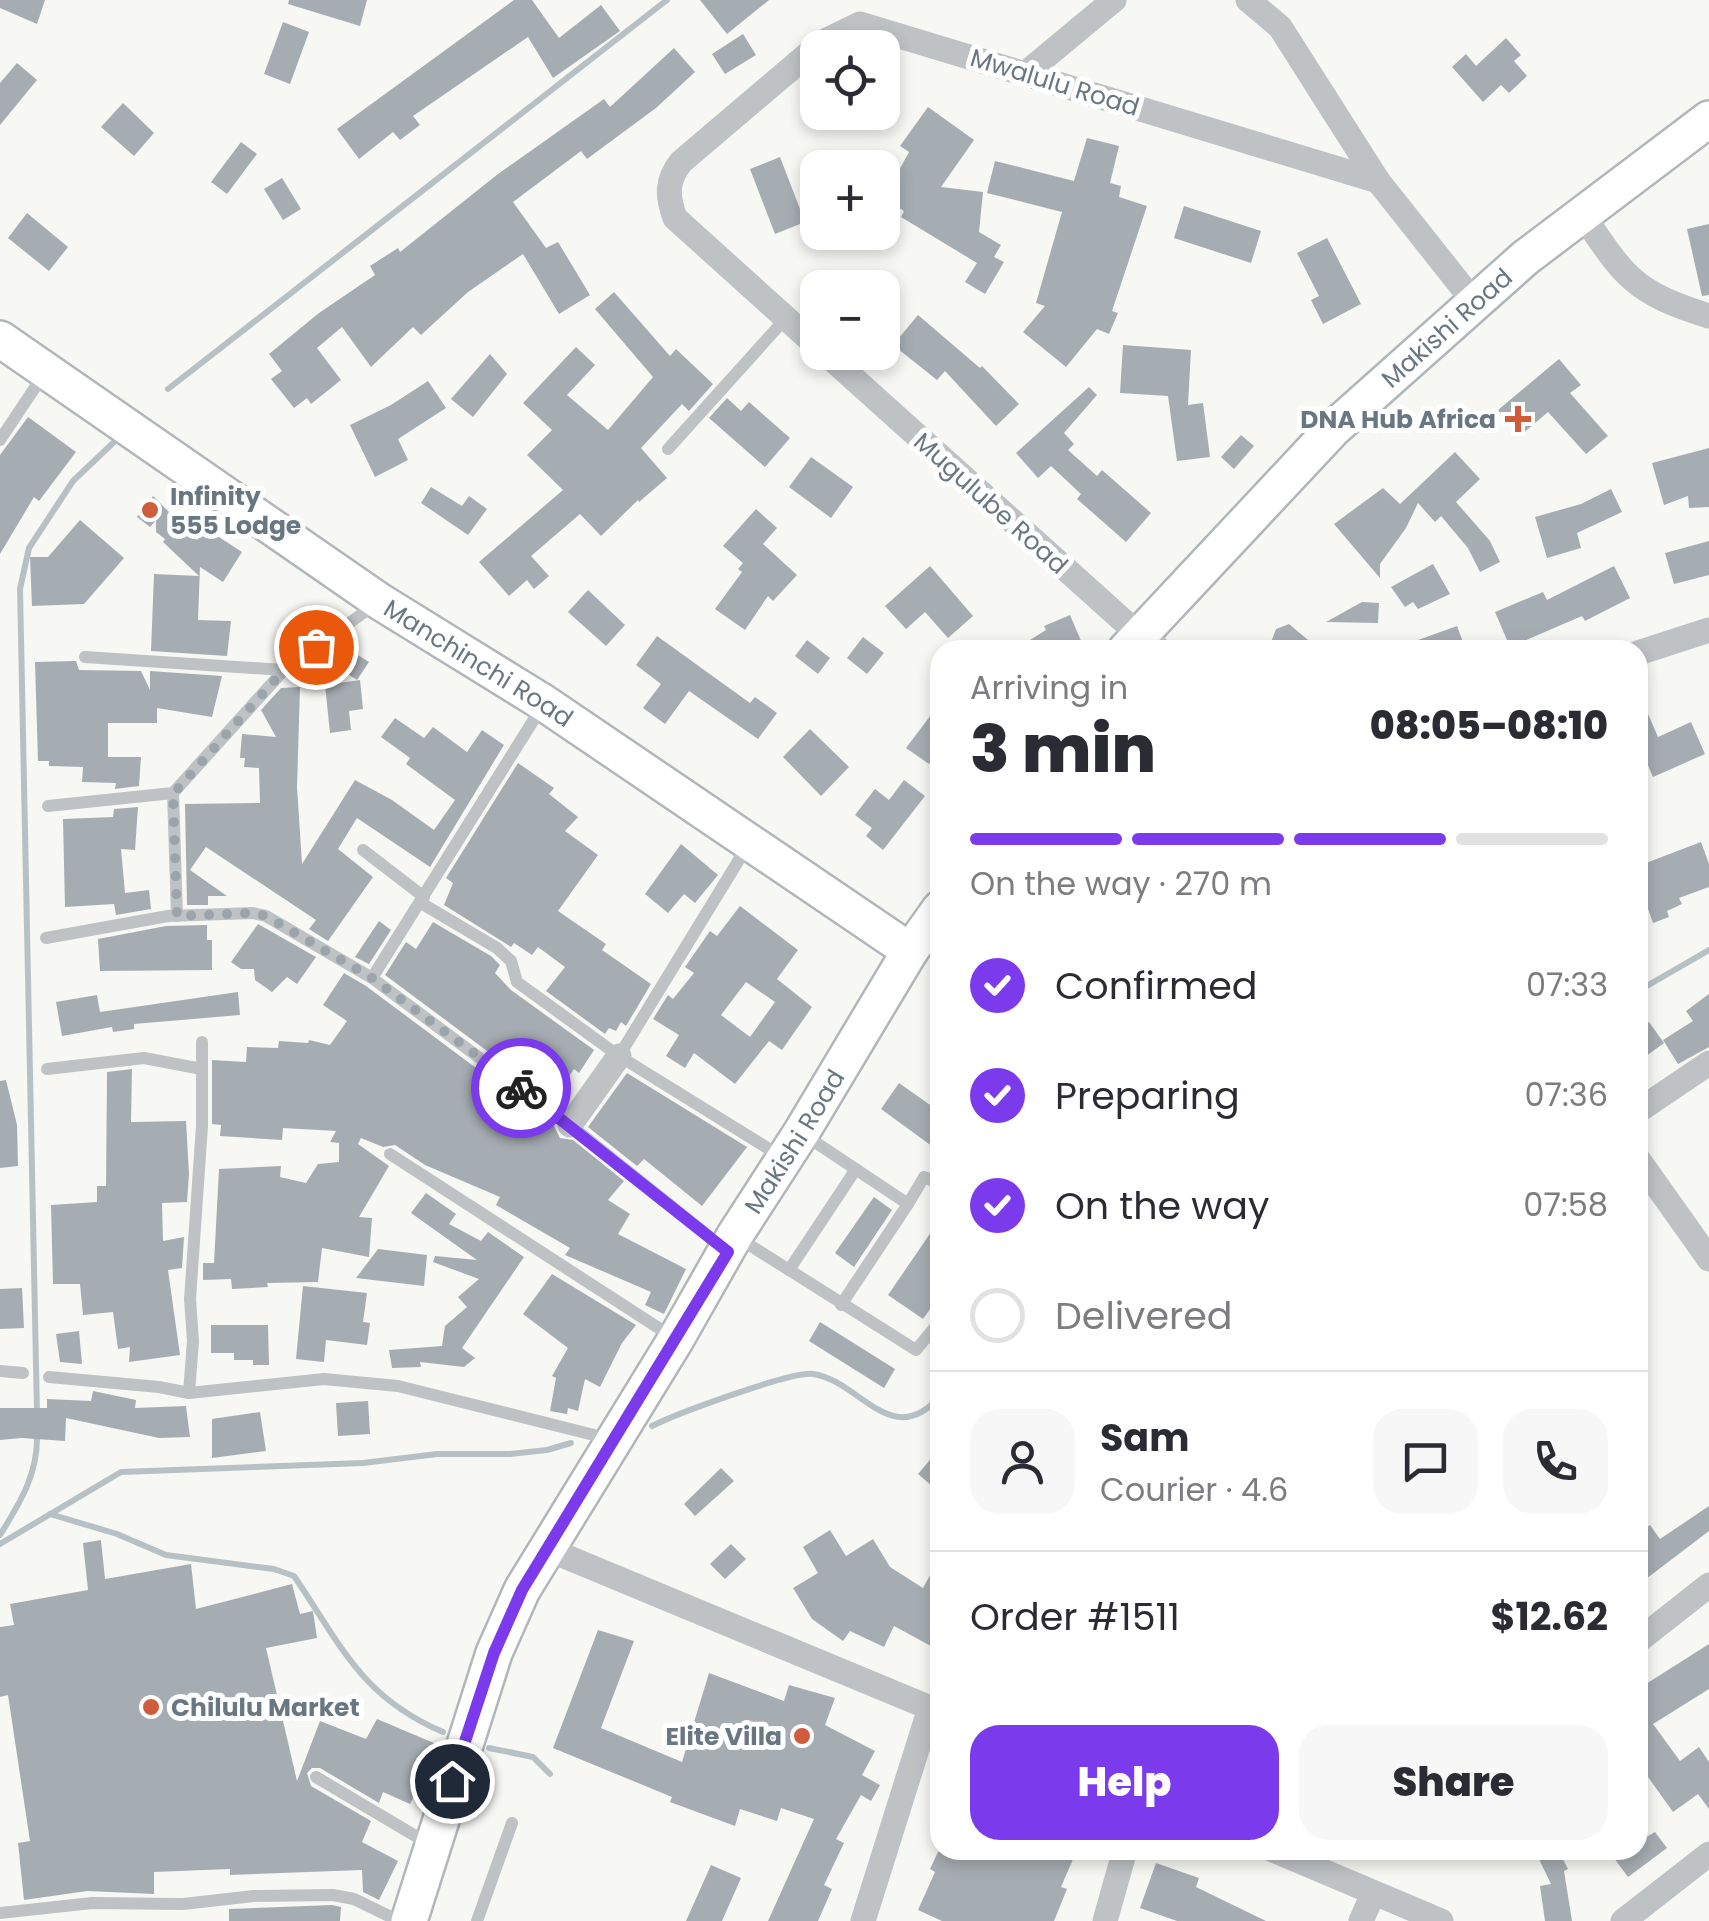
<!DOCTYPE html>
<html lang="en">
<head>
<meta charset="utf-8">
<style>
	body { margin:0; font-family:Poppins,sans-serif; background:#f7f7f7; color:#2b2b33; height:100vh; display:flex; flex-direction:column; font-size:38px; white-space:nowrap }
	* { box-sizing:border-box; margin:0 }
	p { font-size:32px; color:#7c7c81 }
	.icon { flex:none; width:55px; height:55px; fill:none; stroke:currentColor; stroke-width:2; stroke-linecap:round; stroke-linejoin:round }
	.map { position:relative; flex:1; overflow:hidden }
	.details { position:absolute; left:930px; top:640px; width:718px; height:1220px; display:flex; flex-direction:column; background:#fff; border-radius:30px; box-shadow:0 5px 15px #0003 }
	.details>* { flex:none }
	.tools { position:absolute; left:800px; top:30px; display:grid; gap:20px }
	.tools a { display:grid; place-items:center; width:100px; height:100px; border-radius:20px; background:#fff; box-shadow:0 5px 15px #0003; font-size:50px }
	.pin { position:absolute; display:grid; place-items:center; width:85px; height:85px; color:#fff; margin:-42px; border:5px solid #fff; border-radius:50%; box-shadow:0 2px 10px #0007 }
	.courier { position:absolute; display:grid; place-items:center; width:100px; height:100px; margin:-50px; border:8px solid #7c3aed; border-radius:50%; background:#fff; color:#222; box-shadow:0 2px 12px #0007 }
	.headline em { font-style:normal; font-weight:800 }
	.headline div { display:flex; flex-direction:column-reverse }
	.headline { display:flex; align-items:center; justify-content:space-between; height:170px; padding:0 40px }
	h1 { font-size:65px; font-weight:800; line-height:75px }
	.bar { display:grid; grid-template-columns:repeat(4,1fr); gap:15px 10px; align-content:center; height:120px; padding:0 40px }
	.bar i { height:12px; border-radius:8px; background:#e1e1e2 }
	.bar .selected { background:#7c3aed }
	.bar p { grid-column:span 4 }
	.line { display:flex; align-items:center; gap:25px; padding:0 40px; border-top:2px solid #e1e1e2 }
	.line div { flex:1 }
	.round { display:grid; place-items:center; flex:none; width:105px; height:105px; border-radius:30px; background:#f7f7f7 }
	ol { padding:0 40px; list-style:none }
	li { display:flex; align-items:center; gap:30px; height:110px }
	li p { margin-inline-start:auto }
	li .icon { padding:10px; border-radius:50%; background:#7c3aed; color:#fff; stroke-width:4 }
	li:last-child { color:#7c7c81 }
	li i { width:55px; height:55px; border:5px solid #e1e1e2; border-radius:50% }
	.action { display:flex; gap:20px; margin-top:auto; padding:20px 40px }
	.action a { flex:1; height:115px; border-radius:30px; background:#7c3aed; color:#fff; font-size:40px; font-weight:800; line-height:115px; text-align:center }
	.action a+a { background:#f7f7f7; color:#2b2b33 }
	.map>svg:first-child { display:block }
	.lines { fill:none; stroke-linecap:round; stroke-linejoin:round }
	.stream { stroke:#b7c1c5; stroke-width:6 }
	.building { fill:#a6adb2; fill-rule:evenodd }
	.secondary-casing { stroke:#b1b6ba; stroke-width:40 }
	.lane { stroke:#bec2c5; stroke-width:12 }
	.street { stroke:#bec2c5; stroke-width:25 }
	.secondary { stroke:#fff; stroke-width:35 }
	.done { stroke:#9ba4aa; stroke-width:10; stroke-dasharray:0 18 }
	.route { stroke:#7c3aed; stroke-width:12 }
	.poi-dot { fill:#cf5d3c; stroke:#fff; stroke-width:4 }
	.labels { text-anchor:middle; stroke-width:10; stroke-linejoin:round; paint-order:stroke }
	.street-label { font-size:25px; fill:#697782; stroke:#fff }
	.poi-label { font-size:25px; font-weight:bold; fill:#697782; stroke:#fff; text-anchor:end }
</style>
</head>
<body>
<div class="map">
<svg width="1709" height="1921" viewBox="0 0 1709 1921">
	<rect width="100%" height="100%" fill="#f7f7f4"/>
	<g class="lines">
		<g class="stream">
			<path d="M168,389L667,0"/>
			<path d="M1638,991L1709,950"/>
			<path d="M37,1413L20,589L29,548L73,481L113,443"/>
			<path d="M652,1426C676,1414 791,1371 813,1374C859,1380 892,1452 940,1396"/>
			<path d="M50,1514L117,1534L166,1555L274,1569L294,1576C341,1645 361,1697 443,1732"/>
			<path d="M0,1535C20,1503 38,1474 37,1435"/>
			<path d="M0,1544L121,1472L363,1463L437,1454H510L547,1450L571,1443"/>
			<path d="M489,1748L533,1757L550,1774"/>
		</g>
	</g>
	<g class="building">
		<path d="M0,0H45L37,24L0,8Z"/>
		<path d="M289,0H367L360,26L288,4Z"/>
		<path d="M514,0H532L559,38L601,5L620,31L553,78L528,37L413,116L420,125L400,140L393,132L359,159L337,129Z"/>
		<path d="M700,0H769L727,34Z"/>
		<path d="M283,22L309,32L290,84L264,74Z"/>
		<path d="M743,34L756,55L725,74L712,54Z"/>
		<path d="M1506,38L1521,55L1514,61L1527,76L1509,93L1501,85L1483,102L1452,67L1466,54L1476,66Z"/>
		<path d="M674,48L695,72L656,108L587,159L581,151L513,202L546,248L558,242L590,295L559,314L523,254L468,292L421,335L413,327L371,367L342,327L317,348L341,380L311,404L307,398L294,408L271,379L282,371L269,354L319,313L375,275L370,266L398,248L400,252L498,174L604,99L610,107Z"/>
		<path d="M17,63L37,80L0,125V83Z"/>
		<path d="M123,103L154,133L134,156L101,127Z"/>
		<path d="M928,107L974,140L941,187L983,192L979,232L1001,245L994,257L1004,262L985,294L965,282L977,263L901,217L904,211L883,199L909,152L900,146Z"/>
		<path d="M1087,138L1119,146L1110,183L1121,186L1119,197L1147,206L1112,311L1118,313L1109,334L1097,329L1066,367L1023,332L1045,306L1036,303L1062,212L987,193L995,161L1074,181Z"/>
		<path d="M241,142L257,154L227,194L211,182Z"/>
		<path d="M780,157L805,222L775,234L750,169Z"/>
		<path d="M282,178L301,209L283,220L264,189Z"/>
		<path d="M1184,206L1261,231L1251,263L1174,238Z"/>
		<path d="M27,213L68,247L49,271L8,238Z"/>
		<path d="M1709,224V295L1702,296L1687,229Z"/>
		<path d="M1327,238L1361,304L1323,324L1311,300L1319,296L1297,253Z"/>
		<path d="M614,292L670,356L676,349L713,384L689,411L682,404L641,448L667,478L639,502L638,500L601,536L580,514L531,556L549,576L534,589L527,580L509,596L479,562L563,490L527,455L552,430L523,403L576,347L595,365L567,395L608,430L653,377L595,309Z"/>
		<path d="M918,315L980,368L982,366L1019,404L996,426L945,371L937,380L893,345Z"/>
		<path d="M1123,345L1191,350L1188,405L1203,403L1210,457L1177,461L1168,396L1120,393Z"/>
		<path d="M490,354L507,374L473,417L451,399Z"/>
		<path d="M1559,359L1581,385L1570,393L1608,436L1586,454L1548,412L1520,436L1498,410Z"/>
		<path d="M428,381L446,408L398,439L408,460L375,477L350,425L391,405Z"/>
		<path d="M1089,387L1097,395L1064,433L1074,444L1068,450L1097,476L1102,470L1151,513L1126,542L1077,499L1081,494L1051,466L1038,478L1016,453Z"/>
		<path d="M727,398L741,411L749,402L790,438L765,467L709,418Z"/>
		<path d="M28,417L76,452L39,501L34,497L0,554V455Z"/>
		<path d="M1241,435L1254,446L1234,469L1221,457Z"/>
		<path d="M1709,448V507L1689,508L1688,496L1664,505L1652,463Z"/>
		<path d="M1455,452L1480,479L1456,502L1490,541L1500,562L1480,572L1468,548L1441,516L1435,522L1418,503L1406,528L1380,564V578L1334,524L1383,488L1400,504Z"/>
		<path d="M811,457L853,487L831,518L789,487Z"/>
		<path d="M431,487L462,506L469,496L487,509L468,535L421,503Z"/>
		<path d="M1611,489L1622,512L1577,533L1581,548L1547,558L1535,517L1581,504Z"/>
		<path d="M153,496L197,540L205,528L242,552L223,582L200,567L198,620L231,621L227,656L151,651L154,574L199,576L163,542L165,539L156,532V520L150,527L137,517Z"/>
		<path d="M756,509L777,528L763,544L797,575L773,601L768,596L745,630L715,609L742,572L738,569L743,563L723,546Z"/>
		<path d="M80,520L124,558L84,604L32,606L30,557H48Z"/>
		<path d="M1709,541V575L1674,584L1665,553Z"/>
		<path d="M1433,564L1450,594L1418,609L1413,602L1405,607L1391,587Z"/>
		<path d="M930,566L973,616L948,638L925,612L906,629L885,606Z"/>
		<path d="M1614,566L1630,598L1585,621L1582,616L1510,647L1495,612L1543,592L1547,600Z"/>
		<path d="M588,590L625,625L606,646L568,612Z"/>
		<path d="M1362,602L1379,603L1378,623L1326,622Z"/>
		<path d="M1070,615L1085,650H1014L1046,630L1044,626Z"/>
		<path d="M1289,624L1302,635L1321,650H1268L1276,629Z"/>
		<path d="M1457,626L1466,650H1396V648Z"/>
		<path d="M657,636L750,703L755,697L777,713L758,739L689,691L665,724L643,708L661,684L636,665Z"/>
		<path d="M863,637L884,653L867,674L847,658Z"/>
		<path d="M807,640L830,658L818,674L795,656Z"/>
		<path d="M339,643L369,662L357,680L326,660Z"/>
		<path d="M76,661L79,670L141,671L150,690V671L222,676L212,717L157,708V723H108V757H141L139,786L115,789L116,783L82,782L83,767L49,766V761H38L35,662Z"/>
		<path d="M360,680L363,709L349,711L351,730L330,733L325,685Z"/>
		<path d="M300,687L297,787L302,864L355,780L392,800L434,830L455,800L406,764L410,758L381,737L395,718L424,738L433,727L467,752L482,730L504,745L430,867L357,818L338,849L373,877L328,941L309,929L316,920L206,847L190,870L227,896H208V905H187L185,804L260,803L259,768L244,767L245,758H240L242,734L276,737L261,710L281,688Z"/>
		<path d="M1638,691L1658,737L1691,722L1705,754L1653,777L1638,742Z"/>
		<path d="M940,703V748L929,764L906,748Z"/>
		<path d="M810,729L849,767L821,796L783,757Z"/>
		<path d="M518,763L554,788L549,794L578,817L565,831L598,855L558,911L606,944L602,950L651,984L626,1026L621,1022L616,1031L609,1028L605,1034L546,991L565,967L538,947L532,955L514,943L511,947L444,905L453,883L446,878Z"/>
		<path d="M904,780L925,796L883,850L866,836L872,828L855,815L875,789L889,800Z"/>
		<path d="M138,807L135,850L121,849L125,893L149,890L151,909L116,915L114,904L65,907L63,819L113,817L114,809Z"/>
		<path d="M1701,842L1709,864V887L1679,898L1682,904L1667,911L1669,917L1653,923L1638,880V866Z"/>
		<path d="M681,844L718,875L695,903L684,894L668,913L645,894Z"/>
		<path d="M740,906L798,950L777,979L812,1007L782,1050L769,1041L735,1084L694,1053L685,1068L666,1056L679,1035L653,1019L668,995L673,999L694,973L685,967L710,931L717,936ZM746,982L775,1002L750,1037L721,1015Z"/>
		<path d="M379,921L391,930L369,964L355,957Z"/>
		<path d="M433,922L491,956L500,965L495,973L511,990L594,1050L579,1073L574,1069L553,1100L385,975L406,942L416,949Z"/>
		<path d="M258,924L316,957L297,984L287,977L272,992L255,980L254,969H241L231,962Z"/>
		<path d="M207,925V940H212V970L100,971L98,939L166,926Z"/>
		<path d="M344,973L366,986L554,1126L560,1138L573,1140L624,1181L608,1200L630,1214L618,1234L686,1269L664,1314L645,1305L651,1292L565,1255L570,1248L496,1205L500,1197L425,1165L395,1145L383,1147L361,1138L358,1144L389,1166L359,1217L372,1218L369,1257L322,1248L318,1282L267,1283L268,1287L232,1289L231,1279L203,1280V1263H214L219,1169L281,1166L280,1177L306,1183L318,1164L339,1162V1143L330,1142L336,1131L283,1128L282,1140L220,1136L221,1125L212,1124V1060L246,1062L247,1047L278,1048L279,1041L308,1043L309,1040L330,1045L347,1021L323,1005Z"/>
		<path d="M238,992L240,1015L134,1024V1029L113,1032L112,1027L62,1036L56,1002L97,995L100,1012Z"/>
		<path d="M1709,994V1047L1678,1064L1663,1040L1693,1021L1686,1011Z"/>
		<path d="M1649,1022L1664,1043L1638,1062V1030Z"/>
		<path d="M132,1069L131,1122L186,1121L189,1174L187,1202L162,1203L163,1241L184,1237L182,1268L168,1270L180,1355L129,1362L130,1347L118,1349L113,1312L83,1315L80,1284H53L51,1205L97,1202V1186H106L107,1072Z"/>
		<path d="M627,1073L747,1147L702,1206L644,1159L637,1166L588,1127Z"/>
		<path d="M6,1080L17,1125L18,1166L0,1168V1081Z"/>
		<path d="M899,1083L940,1112V1152L881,1109Z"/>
		<path d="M426,1193L456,1214L449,1224L481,1241L488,1232L524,1257L462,1348L475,1358L464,1367L420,1362L421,1367L392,1368L389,1350L442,1346L445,1326L467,1307L458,1297L479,1279L433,1262L435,1256L477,1260L411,1213Z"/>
		<path d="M874,1197L892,1210L854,1267L835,1253Z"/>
		<path d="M940,1219V1295L923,1319L888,1295Z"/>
		<path d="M378,1249L427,1255L424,1286L356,1278Z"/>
		<path d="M552,1274L636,1325L622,1343L600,1387L585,1379L578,1411L568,1408L567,1414L550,1411L556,1378L552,1376L568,1348L523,1314Z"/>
		<path d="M303,1286L367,1293L363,1322L370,1323L367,1345L326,1340L324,1362L296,1359Z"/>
		<path d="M22,1288L24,1328L0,1329V1289Z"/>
		<path d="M820,1322L895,1369L884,1388L809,1341Z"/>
		<path d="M211,1325H268L269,1365H253V1360H234V1353H211Z"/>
		<path d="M79,1331L82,1364L60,1362L56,1334Z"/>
		<path d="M93,1391L136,1400L135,1408L186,1406L190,1437L159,1438L66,1418L65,1441L22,1438L0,1440V1408H47V1399L91,1401Z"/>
		<path d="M368,1401L370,1434L338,1436L336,1403Z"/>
		<path d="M260,1412L266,1451L212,1458V1419Z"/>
		<path d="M940,1448V1493L918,1474Z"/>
		<path d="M721,1468L734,1481L695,1516L684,1504Z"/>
		<path d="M1709,1506V1531L1638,1585V1534L1650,1525L1660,1539Z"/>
		<path d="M830,1530L846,1556L873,1539L890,1567L923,1588L940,1557V1651L894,1626L884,1647L850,1631L843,1641L812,1619L793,1588L818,1573L803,1547Z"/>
		<path d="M101,1540L105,1579L191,1564L196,1609L292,1584L300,1614L313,1611L317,1638L266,1648L297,1781L320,1721L366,1739L377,1719L441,1746L410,1804L383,1792L379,1803L320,1768H312L307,1773L311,1786L371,1821L362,1842L398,1861L379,1900L363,1892L362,1870L230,1875V1869L154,1872V1894L87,1891L24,1900L18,1843L30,1841L8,1695L0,1697V1627L14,1625L10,1604L88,1590L83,1543Z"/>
		<path d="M731,1544L746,1559L725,1579L710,1564Z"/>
		<path d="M598,1630L634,1641L601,1728L682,1762L709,1673L784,1701L789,1685L835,1698L825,1725L875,1751L862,1775L880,1785L871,1801L861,1795L836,1839L844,1843L824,1885L832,1889L818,1921H768L814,1819L781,1808L777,1821L740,1809L735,1826L670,1802L672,1797L553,1748Z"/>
		<path d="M1709,1644V1689L1653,1724L1680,1761L1699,1747L1709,1762V1809L1698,1794L1673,1812L1638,1763V1689Z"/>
		<path d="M1638,1822L1648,1836L1655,1832L1667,1848L1628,1877L1608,1850H1638Z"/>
		<path d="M939,1850H1077L1061,1887L1067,1889L1054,1921H942L918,1910L935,1872L930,1869Z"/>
		<path d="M1546,1850H1558L1568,1869L1564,1871L1572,1921H1545L1540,1886L1551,1884L1537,1855Z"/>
		<path d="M1156,1863L1199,1878L1196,1887L1266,1921H1177L1140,1908Z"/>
		<path d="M711,1865L741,1878L722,1921H686Z"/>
		<path d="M332,1905L341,1907L340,1921H229V1909Z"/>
	</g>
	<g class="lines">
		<g class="secondary-casing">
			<g id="secondary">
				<path id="s1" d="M0,339L379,601L544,703L910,951"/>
				<path id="s2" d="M1126,650L1333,429L1525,258L1709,119"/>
				<path id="s3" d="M409,1921L494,1653L522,1590L676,1339L735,1235L801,1133L910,951L940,909"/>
			</g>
		</g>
		<g class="lane">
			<path d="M0,440L44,374"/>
			<path d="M668,449L786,318"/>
			<path d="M85,657L284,670"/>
			<path d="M48,806L173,793"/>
			<path d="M363,850L424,897"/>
			<path d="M421,903L497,948L511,961L517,982L619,1056L782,1157"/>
			<path d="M177,916L173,793L284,670L377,603"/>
			<path d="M46,938L168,916L253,913L266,916L372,978L570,1125L726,1250"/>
			<path d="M372,978L543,705"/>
			<path d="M619,1056L748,845"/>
			<path d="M47,1069L144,1058L202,1069"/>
			<path d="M803,1134L908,1204L924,1177L940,1184"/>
			<path d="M390,1154L674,1338"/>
			<path d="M737,1237L916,1350L940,1321"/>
			<path d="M789,1270L856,1169"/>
			<path d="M841,1305L908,1204"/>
			<path d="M0,1371L23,1373"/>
			<path d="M49,1377L159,1387L189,1393L324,1379L398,1386L610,1439"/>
			<path d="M189,1393L193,1341L190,1299L202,1126V1042"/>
			<path d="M316,1777L429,1844"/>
			<path d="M0,1913L92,1903L183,1904L254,1896L333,1895L354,1899L399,1921"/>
			<path d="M477,1921L512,1823"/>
		</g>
		<g class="street">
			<path d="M1248,0L1280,27L1378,181"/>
			<path d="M1026,73L1114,0"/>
			<path d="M1583,215C1625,278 1635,293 1709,316"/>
			<path d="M818,347L675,218C667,196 666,181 681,162L821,43L860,24L1378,181L1474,302"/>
			<path d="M824,352L1138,634L1160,650"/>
			<path d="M1638,653L1709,630"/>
			<path d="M1638,1111L1709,1063"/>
			<path d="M570,1125L619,1056"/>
			<path d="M1638,1159L1709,1259"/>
			<path d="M545,1548L940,1712"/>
			<path d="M1638,1641L1709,1585"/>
			<path d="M1273,1850L1441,1921"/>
			<path d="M863,1921L930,1708"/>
			<path d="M1105,1921L1125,1850"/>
			<path d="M1361,1921L1373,1894"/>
			<path d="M1623,1921L1709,1854"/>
		</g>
		<use href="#secondary" class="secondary"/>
	</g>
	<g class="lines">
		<path class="done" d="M316,647L284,670L173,794L177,916L253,913L266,916L372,978L521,1088"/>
		<path class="route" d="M452,1781L494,1653L522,1590L728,1252L521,1088"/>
	</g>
	<g class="poi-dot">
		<path d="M1513 404h10v10h10v10h-10v10h-10v-10h-10v-10h10z"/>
		<circle cx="150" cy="510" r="10"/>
		<circle cx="151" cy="1707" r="10"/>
		<circle cx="802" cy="1736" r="10"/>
	</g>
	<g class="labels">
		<g class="street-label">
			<text transform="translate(1055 82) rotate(17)" y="9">Mwalulu Road</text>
			<text dy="9" stroke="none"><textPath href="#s2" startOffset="455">Makishi Road</textPath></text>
			<text transform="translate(991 503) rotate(42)" y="9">Mugulube Road</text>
			<text dy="9" stroke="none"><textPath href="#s1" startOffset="578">Manchinchi Road</textPath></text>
			<text dy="9" stroke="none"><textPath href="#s3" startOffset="875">Makishi Road</textPath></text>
		</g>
		<g class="poi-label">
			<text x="1496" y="428">DNA Hub Africa</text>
			<text x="170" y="505" text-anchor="start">Infinity<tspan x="170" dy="29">555 Lodge</tspan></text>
			<text x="171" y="1716" text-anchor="start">Chilulu Market</text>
			<text x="782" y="1745">Elite Villa</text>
		</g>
	</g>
</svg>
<div class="tools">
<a><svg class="icon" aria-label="locate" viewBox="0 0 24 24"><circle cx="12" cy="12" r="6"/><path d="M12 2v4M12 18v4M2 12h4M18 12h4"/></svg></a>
<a>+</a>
<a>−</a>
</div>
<div class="pin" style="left:316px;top:647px;background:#ea580c"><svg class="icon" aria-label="bag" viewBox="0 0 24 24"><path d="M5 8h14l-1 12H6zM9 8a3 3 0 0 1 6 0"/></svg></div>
<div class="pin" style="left:452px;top:1781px;background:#1f2937"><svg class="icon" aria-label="home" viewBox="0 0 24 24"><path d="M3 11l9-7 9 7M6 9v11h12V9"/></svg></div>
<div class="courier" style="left:521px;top:1088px"><svg class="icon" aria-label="bike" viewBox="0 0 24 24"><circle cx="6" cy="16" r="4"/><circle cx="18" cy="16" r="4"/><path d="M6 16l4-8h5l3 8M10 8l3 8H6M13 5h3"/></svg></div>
<section class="details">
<div class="headline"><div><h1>3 min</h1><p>Arriving in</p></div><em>08:05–08:10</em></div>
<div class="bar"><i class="selected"></i><i class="selected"></i><i class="selected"></i><i></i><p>On the way · 270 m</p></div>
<ol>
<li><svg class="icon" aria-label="check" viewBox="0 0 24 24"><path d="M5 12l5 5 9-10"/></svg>Confirmed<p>07:33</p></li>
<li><svg class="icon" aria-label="check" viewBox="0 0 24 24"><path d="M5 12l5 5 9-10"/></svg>Preparing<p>07:36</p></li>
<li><svg class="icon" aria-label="check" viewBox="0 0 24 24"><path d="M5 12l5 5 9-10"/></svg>On the way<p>07:58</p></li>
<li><i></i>Delivered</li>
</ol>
<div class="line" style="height:180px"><a class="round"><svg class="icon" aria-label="person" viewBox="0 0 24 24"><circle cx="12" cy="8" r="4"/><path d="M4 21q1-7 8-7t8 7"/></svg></a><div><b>Sam</b><p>Courier · 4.6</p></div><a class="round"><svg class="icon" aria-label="chat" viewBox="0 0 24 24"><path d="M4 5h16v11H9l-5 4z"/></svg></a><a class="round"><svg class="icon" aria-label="phone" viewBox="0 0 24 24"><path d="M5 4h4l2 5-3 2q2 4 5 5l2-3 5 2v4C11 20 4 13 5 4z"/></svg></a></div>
<div class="line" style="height:130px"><div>Order #1511</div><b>$12.62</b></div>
<div class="action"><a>Help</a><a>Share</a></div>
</section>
</div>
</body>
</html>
